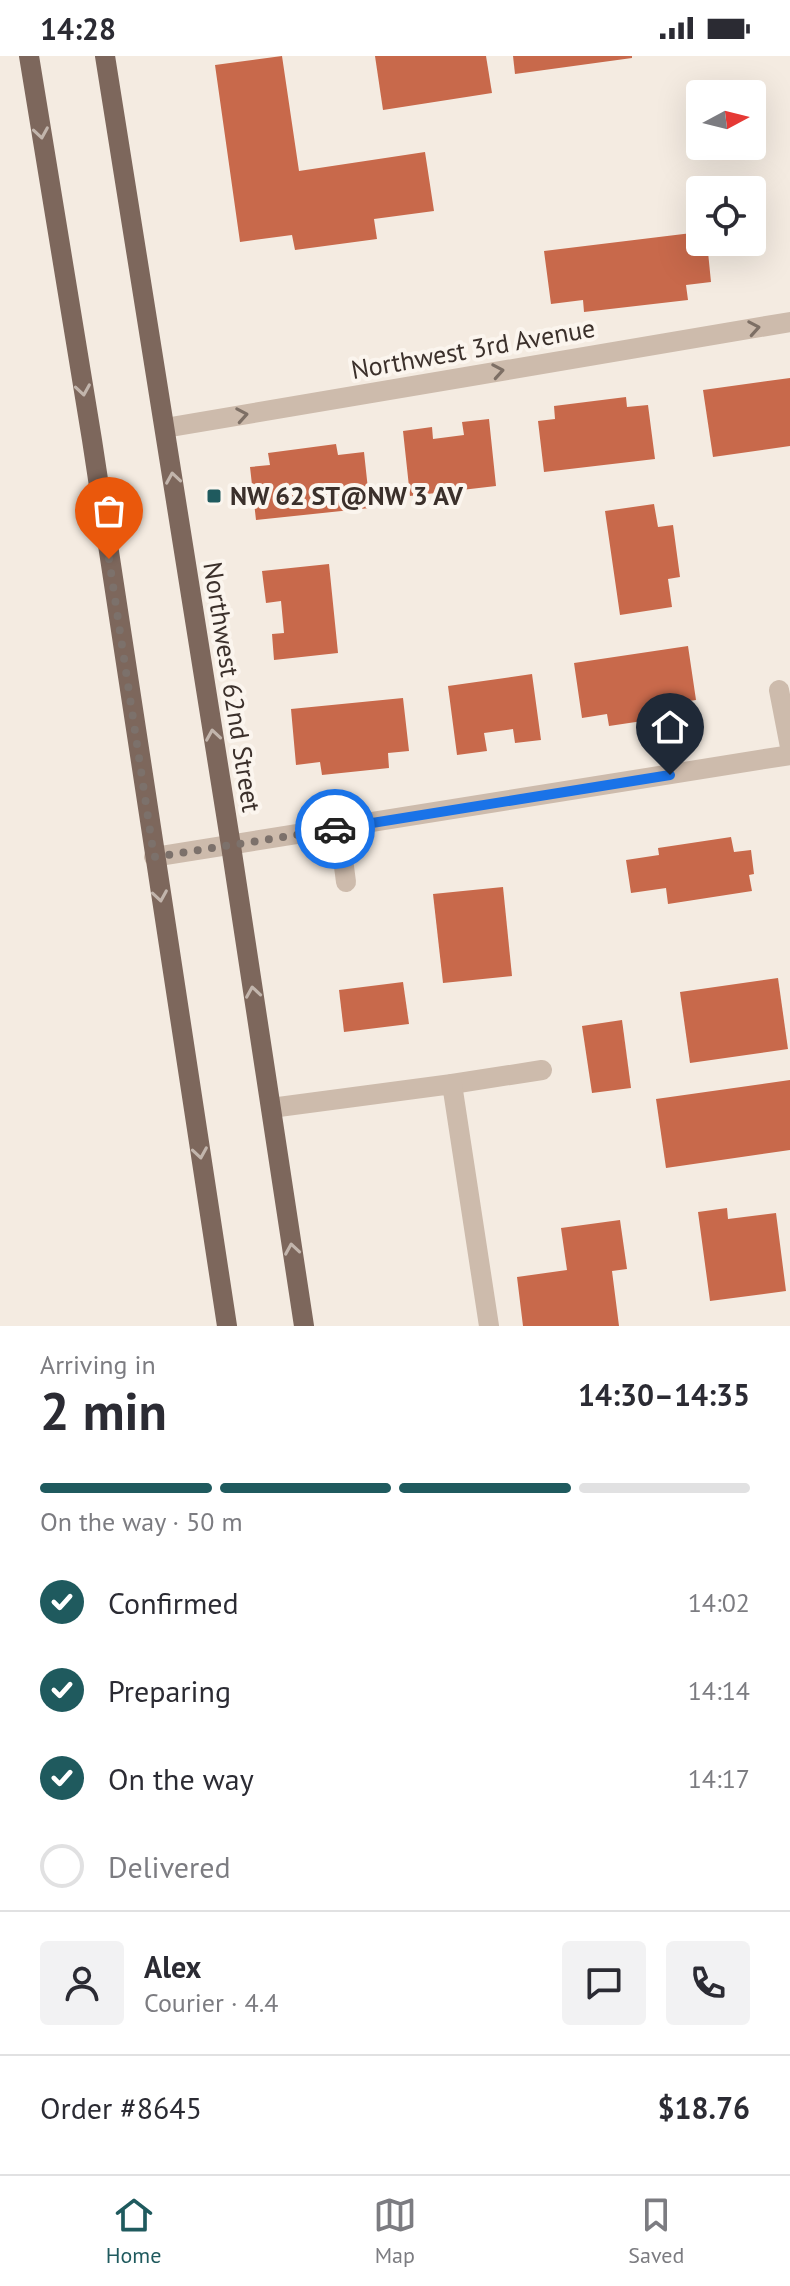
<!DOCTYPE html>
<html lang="en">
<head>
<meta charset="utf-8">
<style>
	body { margin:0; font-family:"PT Sans",sans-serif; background:#f2f2f3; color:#2b2b33; height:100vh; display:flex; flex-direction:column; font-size:30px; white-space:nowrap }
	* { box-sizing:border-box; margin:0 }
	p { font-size:26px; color:#7c7c81 }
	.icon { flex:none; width:44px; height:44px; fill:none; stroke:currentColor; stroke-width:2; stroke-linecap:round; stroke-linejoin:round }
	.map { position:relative; height:1270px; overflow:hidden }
	.drawer { display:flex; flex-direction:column; background:#fff; flex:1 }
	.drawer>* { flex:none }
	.needle { width:52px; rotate:83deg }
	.tools { position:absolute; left:686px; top:24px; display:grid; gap:16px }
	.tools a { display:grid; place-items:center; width:80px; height:80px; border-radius:8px; background:#fff; box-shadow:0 8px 32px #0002; font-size:40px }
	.pin { position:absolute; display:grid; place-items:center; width:68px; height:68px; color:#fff; margin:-82px -34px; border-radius:50% 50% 50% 0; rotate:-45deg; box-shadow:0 0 8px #0007 }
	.pin .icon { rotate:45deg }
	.courier { position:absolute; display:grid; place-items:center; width:80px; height:80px; margin:-40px; border:6px solid #1a73e8; border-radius:50%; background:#fff; color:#222; box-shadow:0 2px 10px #0007 }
	.head em { font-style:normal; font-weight:700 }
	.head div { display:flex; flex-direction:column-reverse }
	.head { display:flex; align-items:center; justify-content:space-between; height:136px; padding:0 40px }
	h1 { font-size:52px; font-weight:700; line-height:60px }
	.bar { display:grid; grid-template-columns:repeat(4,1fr); gap:12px 8px; align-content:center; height:96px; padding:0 40px }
	.bar i { height:10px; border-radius:6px; background:#e1e1e2 }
	.bar .selected { background:#1f5a5e }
	.bar p { grid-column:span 4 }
	.line { display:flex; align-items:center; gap:20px; padding:0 40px; border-top:2px solid #e1e1e2 }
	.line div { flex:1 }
	.round { display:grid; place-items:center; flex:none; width:84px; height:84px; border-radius:8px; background:#f2f2f3 }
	ol { padding:0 40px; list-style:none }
	li { display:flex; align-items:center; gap:24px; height:88px }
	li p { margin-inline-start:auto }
	li .icon { padding:8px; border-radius:50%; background:#1f5a5e; color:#fff; stroke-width:4 }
	li:last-child { color:#7c7c81 }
	li i { width:44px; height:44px; border:4px solid #e1e1e2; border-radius:50% }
	.status { display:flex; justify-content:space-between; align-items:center; height:56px; padding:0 40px; background:#fff; direction:ltr }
	.status svg { height:22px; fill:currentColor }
	.tabs { display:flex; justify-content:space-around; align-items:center; height:112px; border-top:2px solid #e1e1e2; background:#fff; font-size:22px; color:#7c7c81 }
	.tabs a { display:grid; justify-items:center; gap:4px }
	.tabs .selected { color:#1f5a5e }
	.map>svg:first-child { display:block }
	.building { fill:#c8694b }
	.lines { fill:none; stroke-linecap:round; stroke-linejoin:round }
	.minor { stroke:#cdbbac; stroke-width:20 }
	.major { stroke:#7d675c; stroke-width:20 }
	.oneway { stroke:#c2b5ac }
	.oneway2 { stroke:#7d6f65 }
	.done { stroke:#7c716b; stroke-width:8; stroke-dasharray:0 14.4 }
	.route { stroke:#1a73e8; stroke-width:10 }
	.poi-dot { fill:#1f5a5e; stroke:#fbf5ee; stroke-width:3 }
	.labels { text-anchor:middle; stroke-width:8; stroke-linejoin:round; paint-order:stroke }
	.street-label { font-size:26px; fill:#3b302b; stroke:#fbf5ee }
	.poi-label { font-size:26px; font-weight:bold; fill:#3b302b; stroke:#fbf5ee; text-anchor:start }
</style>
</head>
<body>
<div class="status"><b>14:28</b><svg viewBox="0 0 49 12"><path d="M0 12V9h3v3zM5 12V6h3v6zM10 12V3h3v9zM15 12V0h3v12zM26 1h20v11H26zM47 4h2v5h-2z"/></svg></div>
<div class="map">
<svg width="790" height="1270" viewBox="0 0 790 1270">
	<rect width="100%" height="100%" fill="#f4ebe1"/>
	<g class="building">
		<path d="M282,0L299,115L425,96L434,155L374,163L377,183L295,194L292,179L240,186L215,9Z"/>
		<path d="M375,0H486L492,37L383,54Z"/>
		<path d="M513,0H632V2L515,18Z"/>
		<path d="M700,176V186H707L711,226L686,229L688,244L584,256L583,244L551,248L544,195Z"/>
		<path d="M790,322V390L713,401L703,334Z"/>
		<path d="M626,341L627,351L648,349L655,403L544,416L538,365L555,363L554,350Z"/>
		<path d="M489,363L496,430L410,440L403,375L432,371L433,383L464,379L462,366Z"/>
		<path d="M336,388L338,399L364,396L370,452L256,464L250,411L270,409L268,397Z"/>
		<path d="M654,448L658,471L673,469L680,521L668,523L672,551L620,559L605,455Z"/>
		<path d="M329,508L338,597L274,604L272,578L284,577L281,545L266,547L262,515Z"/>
		<path d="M688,590L696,644L674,647L676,660L609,670L607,658L582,662L574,607Z"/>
		<path d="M532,618L541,684L515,687L513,673L484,677L487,695L457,699L448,630Z"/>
		<path d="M403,642L409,695L388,697L389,712L322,719L320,706L296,709L291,653Z"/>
		<path d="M731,781L734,796L751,794L754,818L749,819L752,835L668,848L666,832L631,837L626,804L659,799L658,792Z"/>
		<path d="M503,831L512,920L443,927L433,838Z"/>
		<path d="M778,922L788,993L690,1007L680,936Z"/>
		<path d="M403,926L409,968L344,976L339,934Z"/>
		<path d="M622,964L631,1032L592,1037L582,970Z"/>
		<path d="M790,1024V1094L666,1112L656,1043Z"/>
		<path d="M727,1152L728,1163L776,1157L786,1235L710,1245L698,1156Z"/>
		<path d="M620,1164L627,1213L612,1215L619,1270H523L517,1221L567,1214L561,1172Z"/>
	</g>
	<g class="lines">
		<g class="minor">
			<path d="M165,372L790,266"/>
			<path d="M779,634L790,691"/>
			<path d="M339,772L346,826"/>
			<path d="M154,801L790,699"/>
			<path d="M452,1028L542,1014"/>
			<path d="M271,1052L452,1028L489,1270"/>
		</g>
		<g class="major">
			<path d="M29,0L92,384L227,1270"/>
			<path d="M105,0L231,790L304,1270"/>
		</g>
	</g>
	<defs><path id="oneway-chevron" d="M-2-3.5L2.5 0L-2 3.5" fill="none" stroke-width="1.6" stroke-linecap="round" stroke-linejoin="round" transform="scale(2)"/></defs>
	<g class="oneway">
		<use href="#oneway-chevron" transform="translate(41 77) rotate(81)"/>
		<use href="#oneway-chevron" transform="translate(83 334) rotate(81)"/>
		<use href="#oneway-chevron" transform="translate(173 422) rotate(-99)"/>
		<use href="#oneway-chevron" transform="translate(213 679) rotate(-99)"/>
		<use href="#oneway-chevron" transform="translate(160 840) rotate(81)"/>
		<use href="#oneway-chevron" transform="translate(253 936) rotate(-99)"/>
		<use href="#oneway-chevron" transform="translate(200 1097) rotate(81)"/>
		<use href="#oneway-chevron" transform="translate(292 1193) rotate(-99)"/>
	</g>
	<g class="oneway2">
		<use href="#oneway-chevron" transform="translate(754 272) rotate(-10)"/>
		<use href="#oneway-chevron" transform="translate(498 315) rotate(-10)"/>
		<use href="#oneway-chevron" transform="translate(242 359) rotate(-10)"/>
	</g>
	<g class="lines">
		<path class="done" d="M109,503L154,801L335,773"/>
		<path class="route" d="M335,773L670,719"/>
	</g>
	<rect class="poi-dot" x="206" y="432" width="16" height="16" rx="4"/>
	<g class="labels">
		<g class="street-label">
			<text transform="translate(473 293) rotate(-10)" y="9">Northwest 3rd Avenue</text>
			<text transform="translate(232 631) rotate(81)" y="9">Northwest 62nd Street</text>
		</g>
		<g class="poi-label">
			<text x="230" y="449">NW 62 ST@NW 3 AV</text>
		</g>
	</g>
</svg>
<div class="tools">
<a><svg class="needle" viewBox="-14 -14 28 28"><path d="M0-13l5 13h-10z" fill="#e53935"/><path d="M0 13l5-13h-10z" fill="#7c7c81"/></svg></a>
<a><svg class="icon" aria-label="locate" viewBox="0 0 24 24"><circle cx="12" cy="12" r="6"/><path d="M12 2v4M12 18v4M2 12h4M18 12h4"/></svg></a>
</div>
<div class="pin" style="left:109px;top:503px;background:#ea580c"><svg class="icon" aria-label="bag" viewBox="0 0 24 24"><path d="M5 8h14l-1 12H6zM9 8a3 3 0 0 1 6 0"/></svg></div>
<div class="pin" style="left:670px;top:719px;background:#1f2937"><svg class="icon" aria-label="home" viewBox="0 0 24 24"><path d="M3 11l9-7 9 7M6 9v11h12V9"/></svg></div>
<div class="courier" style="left:335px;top:773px"><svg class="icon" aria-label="car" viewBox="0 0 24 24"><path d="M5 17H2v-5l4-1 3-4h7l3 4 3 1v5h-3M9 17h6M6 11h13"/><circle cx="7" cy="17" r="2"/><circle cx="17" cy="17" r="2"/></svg></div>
</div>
<section class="drawer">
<div class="head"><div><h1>2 min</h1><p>Arriving in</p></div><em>14:30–14:35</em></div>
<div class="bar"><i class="selected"></i><i class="selected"></i><i class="selected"></i><i></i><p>On the way · 50 m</p></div>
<ol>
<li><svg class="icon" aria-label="check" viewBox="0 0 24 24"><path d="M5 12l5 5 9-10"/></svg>Confirmed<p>14:02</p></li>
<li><svg class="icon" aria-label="check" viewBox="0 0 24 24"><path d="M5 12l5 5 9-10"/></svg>Preparing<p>14:14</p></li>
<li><svg class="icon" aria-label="check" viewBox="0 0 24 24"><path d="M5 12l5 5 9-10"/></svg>On the way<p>14:17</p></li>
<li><i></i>Delivered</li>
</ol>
<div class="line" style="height:144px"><a class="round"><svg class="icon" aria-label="person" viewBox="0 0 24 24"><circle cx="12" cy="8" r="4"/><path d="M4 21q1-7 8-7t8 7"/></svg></a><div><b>Alex</b><p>Courier · 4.4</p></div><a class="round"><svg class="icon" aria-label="chat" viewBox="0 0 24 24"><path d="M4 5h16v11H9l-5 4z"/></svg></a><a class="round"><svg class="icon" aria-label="phone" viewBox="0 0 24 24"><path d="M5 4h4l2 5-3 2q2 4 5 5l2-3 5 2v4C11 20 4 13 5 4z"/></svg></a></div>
<div class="line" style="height:104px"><div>Order #8645</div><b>$18.76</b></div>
</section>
<nav class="tabs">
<a class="selected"><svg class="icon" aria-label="home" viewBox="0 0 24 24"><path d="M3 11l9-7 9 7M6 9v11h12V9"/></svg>Home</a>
<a><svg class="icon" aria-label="map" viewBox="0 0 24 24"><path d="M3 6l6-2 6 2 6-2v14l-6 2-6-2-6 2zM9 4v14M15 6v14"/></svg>Map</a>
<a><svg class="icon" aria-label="saved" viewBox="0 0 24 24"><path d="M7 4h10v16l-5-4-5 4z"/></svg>Saved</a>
</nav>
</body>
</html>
